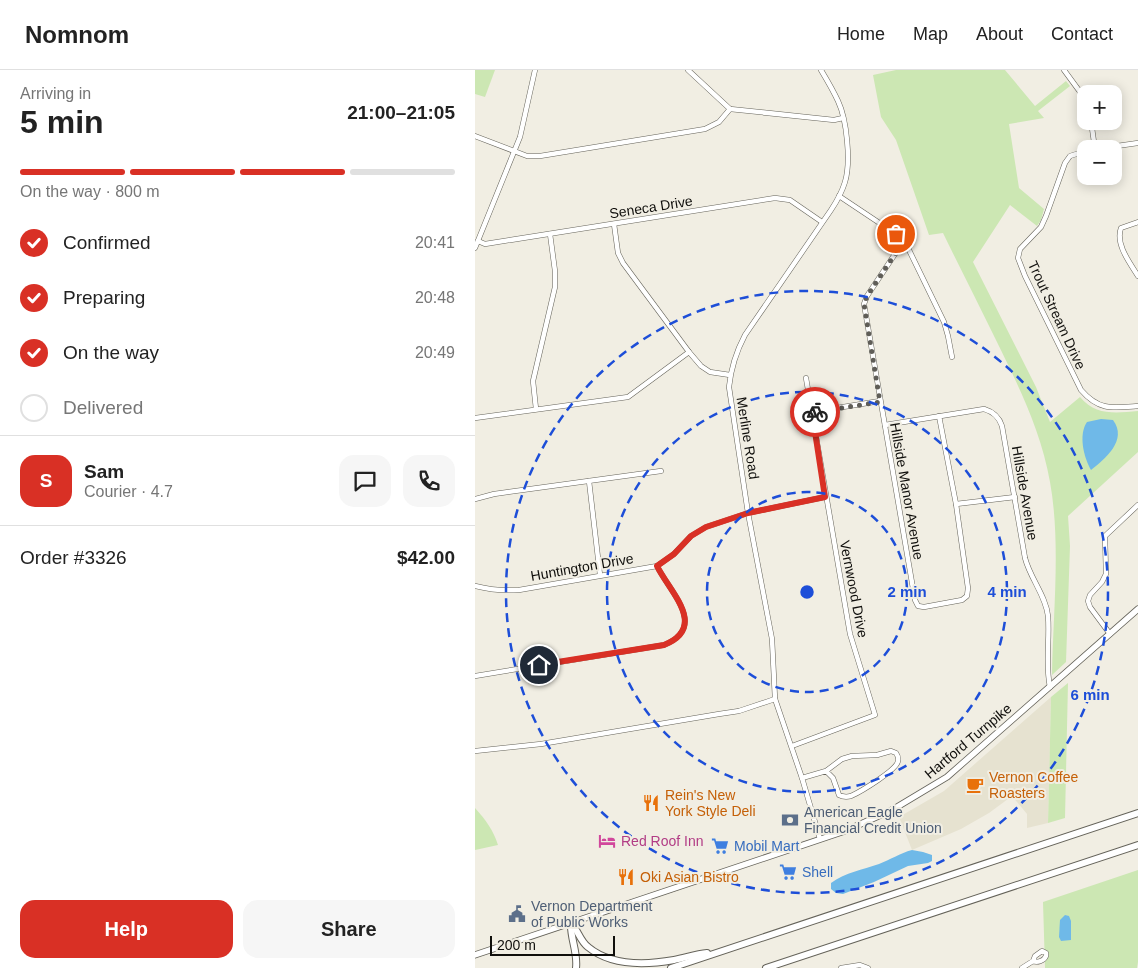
<!DOCTYPE html>
<html lang="en">
<head>
<meta charset="utf-8">
<style>
	body { margin:0; font-family:Helvetica,sans-serif; background:#f6f6f6; color:#222; height:100vh; display:flex; flex-direction:column; font-size:19px; white-space:nowrap }
	* { box-sizing:border-box; margin:0 }
	p { font-size:16px; color:#767676 }
	.icon { flex:none; width:28px; height:28px; fill:none; stroke:currentColor; stroke-width:2; stroke-linecap:round; stroke-linejoin:round }
	.map { position:relative; flex:1; overflow:hidden }
	.panel { display:flex; flex-direction:column; background:#fff; width:475px }
	.panel>* { flex:none }
	.buttons { position:absolute; left:602px; top:15px; display:grid; gap:10px }
	.buttons a { display:grid; place-items:center; width:45px; height:45px; border-radius:10px; background:#fff; box-shadow:0 2px 12px #0003; font-size:25px }
	.scale { position:absolute; left:15px; bottom:12px; width:125px; box-sizing:border-box; padding-left:5px; border:2px solid #100f0c; border-top:0; font-size:14px; line-height:18px; white-space:nowrap; color:#100f0c; -webkit-text-stroke:4px #f1eee3; paint-order:stroke }
	.pin { position:absolute; display:grid; place-items:center; width:42px; height:42px; color:#fff; margin:-21px; border:2px solid #fff; border-radius:50%; box-shadow:0 1px 5px #0007 }
	.courier { position:absolute; display:grid; place-items:center; width:50px; height:50px; margin:-25px; border:4px solid #d93025; border-radius:50%; background:#fff; color:#222; box-shadow:0 1px 6px #0007 }
	.overview em { font-style:normal; font-weight:800 }
	.overview div { display:flex; flex-direction:column-reverse }
	.overview { display:flex; align-items:center; justify-content:space-between; height:85px; padding:0 20px }
	h1 { font-size:32px; font-weight:800; line-height:38px }
	.bar { display:grid; grid-template-columns:repeat(4,1fr); gap:8px 5px; align-content:center; height:60px; padding:0 20px }
	.bar i { height:6px; border-radius:4px; background:#e0e0e0 }
	.bar .on { background:#d93025 }
	.bar p { grid-column:span 4 }
	.line { display:flex; align-items:center; gap:12px; padding:0 20px; border-top:1px solid #e0e0e0 }
	.line div { flex:1 }
	.round { display:grid; place-items:center; flex:none; width:52px; height:52px; border-radius:15px; background:#f6f6f6 }
	ol { padding:0 20px; list-style:none }
	li { display:flex; align-items:center; gap:15px; height:55px }
	li p { margin-inline-start:auto }
	li .icon { padding:5px; border-radius:50%; background:#d93025; color:#fff; stroke-width:4 }
	li:last-child { color:#767676 }
	li i { width:28px; height:28px; border:2px solid #e0e0e0; border-radius:50% }
	.primary-button { display:flex; gap:10px; margin-top:auto; padding:10px 20px }
	.primary-button a { flex:1; height:58px; border-radius:15px; background:#d93025; color:#fff; font-size:20px; font-weight:800; line-height:58px; text-align:center }
	.primary-button a+a { background:#f6f6f6; color:#222 }
	header { display:flex; align-items:center; gap:30px; box-sizing:border-box; height:70px; padding:0 25px; background:#fff; border-bottom:1px solid #e0e0e0 }
	header strong { font-size:24px }
	nav { display:flex; gap:28px; margin-inline-start:auto; font-size:18px }
	main { display:flex; flex:1; min-height:0 }
	.map>svg:first-child { display:block }
	.built { fill:#e6e2d0 }
	.green { fill:#cce7b3 }
	.water { fill:#6fb9e8 }
	.lines { fill:none; stroke-linecap:round; stroke-linejoin:round }
	.minor-casing { stroke:#65635a; stroke-width:5.5 }
	.major-casing { stroke:#65635a; stroke-width:7 }
	.highway-casing { stroke:#65635a; stroke-width:8 }
	.minor { stroke:#fff; stroke-width:4.5 }
	.major { stroke:#fff; stroke-width:5.5 }
	.highway { stroke:#fff; stroke-width:6 }
	.done { stroke:#5f5d57; stroke-width:5; stroke-dasharray:0 9 }
	.route { stroke:#d93025; stroke-width:6 }
	.ring { fill:none; stroke:#1d4ed8; stroke-width:2.5; stroke-dasharray:9 6 }
	.labels { text-anchor:middle; stroke-width:4; stroke-linejoin:round; paint-order:stroke }
	.street-label { font-size:14px; fill:#100f0c; stroke:#f1eee3 }
	.food-label { font-size:14px; fill:#c56008; stroke:#f1eee3; text-anchor:start }
	.service-label { font-size:14px; fill:#4e5e75; stroke:#f1eee3; text-anchor:start }
	.hotel-label { font-size:14px; fill:#b23c85; stroke:#f1eee3; text-anchor:start }
	.shop-label { font-size:14px; fill:#366cbe; stroke:#f1eee3; text-anchor:start }
	.centre { fill:#1d4ed8; stroke:#f1eee3; stroke-width:2.5 }
	.ring-label { font-size:15px; text-anchor:middle; font-weight:bold; fill:#1d4ed8; stroke:#f1eee3; stroke-width:4; stroke-linejoin:round; paint-order:stroke }
</style>
</head>
<body>
<header>
<strong>Nomnom</strong>
<nav><a>Home</a><a>Map</a><a>About</a><a>Contact</a></nav>
</header>
<main>
<section class="panel">
<div class="overview"><div><h1>5 min</h1><p>Arriving in</p></div><em>21:00–21:05</em></div>
<div class="bar"><i class="on"></i><i class="on"></i><i class="on"></i><i></i><p>On the way · 800 m</p></div>
<ol>
<li><svg class="icon" aria-label="check" viewBox="0 0 24 24"><path d="M5 12l5 5 9-10"/></svg>Confirmed<p>20:41</p></li>
<li><svg class="icon" aria-label="check" viewBox="0 0 24 24"><path d="M5 12l5 5 9-10"/></svg>Preparing<p>20:48</p></li>
<li><svg class="icon" aria-label="check" viewBox="0 0 24 24"><path d="M5 12l5 5 9-10"/></svg>On the way<p>20:49</p></li>
<li><i></i>Delivered</li>
</ol>
<div class="line" style="height:90px"><b class="round" style="background:#d93025;color:#fff">S</b><div><b>Sam</b><p>Courier · 4.7</p></div><a class="round"><svg class="icon" aria-label="chat" viewBox="0 0 24 24"><path d="M4 5h16v11H9l-5 4z"/></svg></a><a class="round"><svg class="icon" aria-label="phone" viewBox="0 0 24 24"><path d="M5 4h4l2 5-3 2q2 4 5 5l2-3 5 2v4C11 20 4 13 5 4z"/></svg></a></div>
<div class="line" style="height:65px"><div>Order #3326</div><b>$42.00</b></div>
<div class="primary-button"><a>Help</a><a>Share</a></div>
</section>
<div class="map">
<svg width="663" height="898" viewBox="0 0 663 898">
	<rect width="100%" height="100%" fill="#f1eee3"/>
	<path class="built" d="M576,627L573,753L552,758V744L537,726L514,743L486,759L437,780L424,747L469,721Z"/>
	<g class="green">
		<path d="M0,0H20L10,27L0,24Z"/>
		<path d="M421,0H530L560,36L591,11L595,16L563,41L569,48L534,54L544,118L569,139L566,150L562,156L535,135L498,192L561,317L575,352L605,327C621,346 641,343 663,341V382L593,446L595,476L591,592L577,605C578,543 586,473 575,412C566,360 543,315 520,268C503,233 485,198 468,163L454,165L421,70L406,47L398,5Z"/>
		<path d="M593,613L590,748L573,753L576,627Z"/>
		<path d="M0,738C11,750 18,760 23,775L0,780Z"/>
		<path d="M663,800V892L662,898H570L568,832Z"/>
	</g>
	<g class="water">
		<path d="M626,349L638,350C653,370 630,389 616,400C609,388 603,365 612,352Z"/>
		<path d="M437,780L448,782L457,785V791L453,793L433,796L399,812L368,824L361,823L356,819V813C371,802 387,800 404,794C415,790 425,783 437,780Z"/>
		<path d="M590,845L594,846L596,851V870L586,871L584,867L585,850Z"/>
	</g>
	<g class="lines">
		<g class="minor-casing">
			<g id="minor">
				<path d="M213,0L255,39L359,50L368,48"/>
				<path d="M589,0L611,30"/>
				<path d="M616,51L620,79"/>
				<path d="M0,66L52,86H65L230,59L244,52L255,39"/>
				<path d="M621,79L663,73"/>
				<path d="M611,81L595,86L590,93L571,146L566,157L545,179L543,188L550,206L606,320C624,341 638,338 663,336"/>
				<path d="M364,126L421,164L434,180L469,252L473,266L477,287"/>
				<path d="M663,152L646,158C640,174 655,193 663,206"/>
				<path d="M139,154L143,183L148,193L214,282L226,296L235,302L255,305"/>
				<path d="M3,171L10,174L300,128L315,130L347,152"/>
				<path d="M428,172L392,226L389,234L440,530L443,536L449,537L487,530L492,526L493,518L481,434L464,346"/>
				<path d="M0,178L45,67L60,0"/>
				<path d="M61,339L58,311L80,217V201L75,164"/>
				<path d="M337,342L405,331"/>
				<path d="M0,348L153,327L214,282"/>
				<path d="M410,355L509,339C519,342 524,347 527,356L550,488C555,508 571,526 573,546C575,569 570,594 575,617"/>
				<path d="M114,411L125,505"/>
				<path d="M0,429L19,424L186,401"/>
				<path d="M481,434L540,427"/>
				<path d="M0,516C15,520 28,521 44,520L182,496L199,484L216,466L231,457L273,443L350,427"/>
				<path d="M635,564L615,537L613,531L615,525L627,512L631,504L630,466L663,435"/>
				<path d="M0,606L189,575C234,557 194,521 182,496"/>
				<path d="M317,676L400,645L375,564L331,308"/>
				<path d="M0,681L66,674L244,644L264,641L300,629"/>
				<path d="M327,708L351,701L367,689L377,686L402,685L416,681L421,683C423,686 424,688 423,691C422,700 385,722 376,726C372,727 368,727 364,725L358,708L351,701"/>
				<path d="M345,769L327,708L300,629L297,569L273,443L254,317C256,298 261,282 270,265L356,140C362,131 367,122 370,112C376,92 372,50 363,31C358,20 352,10 346,0"/>
				<path d="M366,898L385,895L393,898"/>
				<path d="M547,898L558,891C562,893 569,891 571,886V883L567,881L560,886L558,891"/>
			</g>
		</g>
		<g class="major-casing">
			<path id="major" d="M0,885L370,761L417,740L472,707L663,539"/>
		</g>
		<g class="highway-casing">
			<g id="highway">
				<path d="M96,853C103,860 105,871 113,877C136,896 171,895 199,890C210,888 221,884 232,883"/>
				<path d="M96,853C95,868 103,882 101,898"/>
				<path d="M196,898L663,743"/>
				<path d="M291,898L663,775"/>
			</g>
		</g>
		<use href="#minor" class="minor"/>
		<use href="#major" class="major"/>
		<use href="#highway" class="highway"/>
	</g>
	<g class="lines">
		<path class="done" d="M340,342L405,332L389,234L392,226L428,172L421,164"/>
		<path class="route" d="M64,595L189,575C234,557 194,521 182,496L199,484L216,466L231,457L273,443L350,427L337,342H340"/>
	</g>
	<g class="ring">
		<circle cx="332" cy="522" r="100"/>
		<circle cx="332" cy="522" r="200"/>
		<circle cx="332" cy="522" r="301"/>
	</g>
	<defs>
		<g id="cafe-bare" transform="scale(1.35)"><path d="M-5.5-4.5H6V0H3Q3 3.5 0 3.5H-2.5Q-5.5 3.5-5.5 0ZM3-3.2v2h1.7v-2ZM-6 4.5H4V6H-6Z" fill="#e8710a" stroke="#f1eee3" stroke-width="2.5" paint-order="stroke"/></g>
		<g id="restaurant-bare" transform="scale(1.35)"><path d="M-5-6h1v4h1v-4h1v4h1v-4h1v5L-1.5 .5V6h-2V.5L-5-1ZM5-6V6H3V1.5H1.5Q1.5-4 5-6Z" fill="#e8710a" stroke="#f1eee3" stroke-width="2.5" paint-order="stroke"/></g>
		<g id="bank-bare" transform="scale(1.35)"><path d="M-6-4H6V4H-6ZM0-2.3a2.3 2.3 0 1 0 0 4.6a2.3 2.3 0 1 0 0-4.6Z" fill="#5c6f8a" stroke="#f1eee3" stroke-width="2.5" paint-order="stroke"/></g>
		<g id="hotel-bare" transform="scale(1.35)"><path d="M-6-4.5h1.5V1H6V5H4.5V3h-9V5H-6ZM-4 0a1.8 1.8 0 1 1 3.6 0ZM.5 0V-2.5h3Q6-2.5 6 0Z" fill="#d1479c" stroke="#f1eee3" stroke-width="2.5" paint-order="stroke"/></g>
		<g id="supermarket-bare" transform="scale(1.35)"><path d="M-6-5.5h2.5l.6 2H6L4.5 2H-2.5L-4.4-4H-6ZM-1.5 3.2a1.3 1.3 0 1 0 .1 0ZM3 3.2a1.3 1.3 0 1 0 .1 0Z" fill="#3f7fe0" stroke="#f1eee3" stroke-width="2.5" paint-order="stroke"/></g>
		<g id="civic-bare" transform="scale(1.35)"><path d="M-.6-6.5H3V-4.5H.6V-3L4-1V1h2V6H-6V1h2V-1L-.6-3ZM-1.2 2.5V6h2.4V2.5Z" fill="#5c6f8a" stroke="#f1eee3" stroke-width="2.5" paint-order="stroke"/></g>
	</defs>
	<g fill-rule="evenodd">
		<use href="#cafe-bare" x="500" y="715"/>
		<use href="#restaurant-bare" x="176" y="733"/>
		<use href="#bank-bare" x="315" y="750"/>
		<use href="#hotel-bare" x="132" y="771"/>
		<use href="#supermarket-bare" x="245" y="776"/>
		<use href="#supermarket-bare" x="313" y="802"/>
		<use href="#restaurant-bare" x="151" y="807"/>
		<use href="#civic-bare" x="42" y="844"/>
	</g>
	<g class="labels">
		<g class="street-label">
			<text transform="translate(176 137) rotate(-9)" y="5">Seneca Drive</text>
			<text transform="translate(582 245) rotate(65)" y="5">Trout Stream Drive</text>
			<text transform="translate(273 368) rotate(81)" y="5">Merline Road</text>
			<text transform="translate(432 421) rotate(80)" y="5">Hillside Manor Avenue</text>
			<text transform="translate(550 423) rotate(80)" y="5">Hillside Avenue</text>
			<text transform="translate(107 497) rotate(-10)" y="5">Huntington Drive</text>
			<text transform="translate(379 519) rotate(79)" y="5">Vernwood Drive</text>
			<text transform="translate(493 671) rotate(-40)" y="5">Hartford Turnpike</text>
		</g>
		<g class="food-label">
			<text x="514" y="712">Vernon Coffee<tspan x="514" dy="16">Roasters</tspan></text>
			<text x="190" y="730">Rein's New<tspan x="190" dy="16">York Style Deli</tspan></text>
			<text x="165" y="812">Oki Asian Bistro</text>
		</g>
		<g class="service-label">
			<text x="329" y="747">American Eagle<tspan x="329" dy="16">Financial Credit Union</tspan></text>
			<text x="56" y="841">Vernon Department<tspan x="56" dy="16">of Public Works</tspan></text>
		</g>
		<g class="hotel-label">
			<text x="146" y="776">Red Roof Inn</text>
		</g>
		<g class="shop-label">
			<text x="259" y="781">Mobil Mart</text>
			<text x="327" y="807">Shell</text>
		</g>
	</g>
	<circle cx="332" cy="522" r="8" class="centre"/>
	<g class="ring-label">
		<text x="432" y="527">2 min</text>
		<text x="532" y="527">4 min</text>
		<text x="615" y="630">6 min</text>
	</g>
</svg>
<div class="buttons">
<a>+</a>
<a>−</a>
</div>
<div class="scale">200 m</div>
<div class="pin" style="left:421px;top:164px;background:#ea580c"><svg class="icon" aria-label="bag" viewBox="0 0 24 24"><path d="M5 8h14l-1 12H6zM9 8a3 3 0 0 1 6 0"/></svg></div>
<div class="pin" style="left:64px;top:595px;background:#1f2937"><svg class="icon" aria-label="home" viewBox="0 0 24 24"><path d="M3 11l9-7 9 7M6 9v11h12V9"/></svg></div>
<div class="courier" style="left:340px;top:342px"><svg class="icon" aria-label="bike" viewBox="0 0 24 24"><circle cx="6" cy="16" r="4"/><circle cx="18" cy="16" r="4"/><path d="M6 16l4-8h5l3 8M10 8l3 8H6M13 5h3"/></svg></div>
</div>
</main>
</body>
</html>
